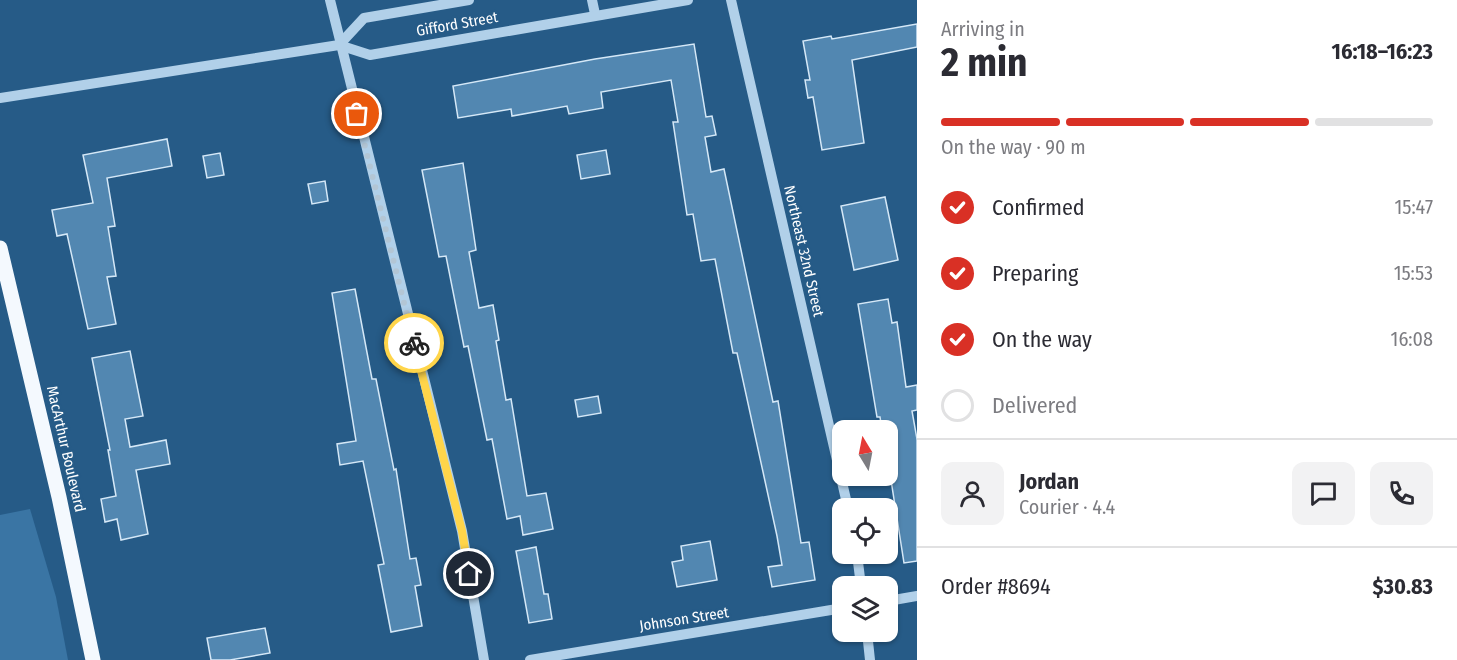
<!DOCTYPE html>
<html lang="en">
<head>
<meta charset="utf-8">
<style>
	body { margin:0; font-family:"Fira Sans Condensed",sans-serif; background:#f2f2f3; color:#2b2b33; height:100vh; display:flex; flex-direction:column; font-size:22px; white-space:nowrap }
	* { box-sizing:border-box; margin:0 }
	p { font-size:20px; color:#7c7c81 }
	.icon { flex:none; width:33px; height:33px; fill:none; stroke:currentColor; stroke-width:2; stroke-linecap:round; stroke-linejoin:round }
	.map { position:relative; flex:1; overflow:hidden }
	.details { display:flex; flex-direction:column; background:#fff; width:540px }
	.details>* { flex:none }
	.needle { width:39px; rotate:350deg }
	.controls { position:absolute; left:832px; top:420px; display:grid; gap:12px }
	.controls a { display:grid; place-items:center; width:66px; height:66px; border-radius:12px; background:#fff; box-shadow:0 2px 4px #0004; font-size:30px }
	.pin { position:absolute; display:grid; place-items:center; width:51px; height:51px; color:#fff; margin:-26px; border:3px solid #fff; border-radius:50%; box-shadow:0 2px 6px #0007 }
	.courier { position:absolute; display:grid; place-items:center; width:60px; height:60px; margin:-30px; border:4px solid #ffd54a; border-radius:50%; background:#fff; color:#222; box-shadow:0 2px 8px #0007 }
	.head em { font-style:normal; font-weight:700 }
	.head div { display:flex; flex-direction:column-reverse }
	.head { display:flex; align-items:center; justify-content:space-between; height:102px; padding:0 24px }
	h1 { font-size:39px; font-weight:700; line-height:45px }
	.bar { display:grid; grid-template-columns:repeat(4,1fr); gap:9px 6px; align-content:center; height:72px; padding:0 24px }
	.bar i { height:8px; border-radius:4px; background:#e1e1e2 }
	.bar .current { background:#d93025 }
	.bar p { grid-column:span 4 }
	.line { display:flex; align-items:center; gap:15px; padding:0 24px; border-top:2px solid #e1e1e2 }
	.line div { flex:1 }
	.round { display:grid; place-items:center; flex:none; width:63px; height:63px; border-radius:12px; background:#f2f2f3 }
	ol { padding:0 24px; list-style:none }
	li { display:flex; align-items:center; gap:18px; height:66px }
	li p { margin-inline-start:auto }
	li .icon { padding:6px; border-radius:50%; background:#d93025; color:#fff; stroke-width:4 }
	li:last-child { color:#7c7c81 }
	li i { width:33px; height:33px; border:3px solid #e1e1e2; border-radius:50% }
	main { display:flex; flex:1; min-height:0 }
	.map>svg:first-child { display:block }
	.green { fill:#3a75a4 }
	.building { fill:#5287b1; stroke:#d5e8f7; stroke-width:1.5 }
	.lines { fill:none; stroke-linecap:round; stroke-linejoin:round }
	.minor { stroke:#b1d0e9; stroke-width:10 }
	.major { stroke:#f4f9fe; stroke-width:15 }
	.done { stroke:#b3c6d5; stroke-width:6; stroke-dasharray:0 10.8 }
	.route { stroke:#ffd54a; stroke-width:8 }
	.labels { text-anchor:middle; stroke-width:5; stroke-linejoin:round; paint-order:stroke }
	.street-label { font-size:15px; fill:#fff; stroke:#265b87 }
</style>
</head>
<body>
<main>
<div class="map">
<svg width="917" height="660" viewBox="0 0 917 660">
	<rect width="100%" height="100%" fill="#265b87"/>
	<path class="green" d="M30,509L56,597L68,660H0V515Z"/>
	<g class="building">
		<path d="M917,24V47L852,60L864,143L822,150L813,97L808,98L805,80H810L803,41L831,36L832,39Z"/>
		<path d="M694,44L706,117L712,116L716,135L705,137L711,172L724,169L773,402L778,401L801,543L809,542L815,580L772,587L768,567L782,565L777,536L737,353H733L715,259L701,261L693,214L687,215L673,122H678L671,80L601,92L603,108L569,114L567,106L512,116L511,109L458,118L453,86L595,59Z"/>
		<path d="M167,139L172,166L107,178L115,226L108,227L116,276L107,277L116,324L88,329L67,234L57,236L52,210L93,203L83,155Z"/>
		<path d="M606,150L610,174L581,179L577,155Z"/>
		<path d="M220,153L224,175L207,178L203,156Z"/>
		<path d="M463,163L476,250L469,252L479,308L493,305L499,340L496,341L506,400L511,399L527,496L546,493L553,529L523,535L520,516L507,519L492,439L487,440L468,346L464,347L446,256L439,257L422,170Z"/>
		<path d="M325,181L328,201L312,204L308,184Z"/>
		<path d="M885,197L898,260L854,270L841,206Z"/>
		<path d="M355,289L372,379H376L394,470L396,469L410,559L416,558L421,585L415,586L422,626L391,632L378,565L384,564L363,461L340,465L337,444L356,441L332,293Z"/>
		<path d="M888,299L892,323L897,322L906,387L917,385V410L912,411L917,439V561L904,563L888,461V430H882L880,417H877L858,304Z"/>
		<path d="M130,351L143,416L125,419L130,447L166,440L170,464L136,470L148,534L121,540L117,519L105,522L101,499L116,496L108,450H110L92,358Z"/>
		<path d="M598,396L601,413L578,417L575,400Z"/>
		<path d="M710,541L717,580L677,587L672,562L683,560L681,546Z"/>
		<path d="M536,547L544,594H548L552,619L529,623L516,551Z"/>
		<path d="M265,628L270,653L230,660H211L207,638Z"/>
	</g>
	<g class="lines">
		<g class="minor">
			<path d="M330,0L462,531L484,660"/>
			<path d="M592,0L595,14"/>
			<path d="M731,0L848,508"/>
			<path d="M339,45L364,18L469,0"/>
			<path d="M0,98L339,45L370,55L688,0"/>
			<path d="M857,554L861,586"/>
			<path d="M888,601L917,596"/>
			<path d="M867,632L870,660"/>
			<path d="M530,660L843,608"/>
		</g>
		<path class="major" d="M0,248L59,497L93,660"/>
	</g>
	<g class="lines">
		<path class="done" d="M357,114L414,343"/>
		<path class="route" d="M414,343L462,531L469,574"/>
	</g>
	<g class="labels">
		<g class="street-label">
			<text transform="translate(457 24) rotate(-10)" y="5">Gifford Street</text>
			<text transform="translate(804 251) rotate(77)" y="5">Northeast 32nd Street</text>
			<text transform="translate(66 449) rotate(77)" y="5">MacArthur Boulevard</text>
			<text transform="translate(684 619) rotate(-9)" y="5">Johnson Street</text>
		</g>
	</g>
</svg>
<div class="controls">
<a><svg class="needle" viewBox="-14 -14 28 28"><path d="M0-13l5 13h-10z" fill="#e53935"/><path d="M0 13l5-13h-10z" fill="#7c7c81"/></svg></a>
<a><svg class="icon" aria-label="locate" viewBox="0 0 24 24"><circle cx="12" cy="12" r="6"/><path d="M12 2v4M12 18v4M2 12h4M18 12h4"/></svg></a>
<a><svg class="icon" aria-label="layers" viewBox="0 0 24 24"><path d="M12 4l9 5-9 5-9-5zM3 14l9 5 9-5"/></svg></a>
</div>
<div class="pin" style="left:357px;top:114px;background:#ea580c"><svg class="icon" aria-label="bag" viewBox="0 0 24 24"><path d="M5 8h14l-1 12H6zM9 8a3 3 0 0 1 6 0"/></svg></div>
<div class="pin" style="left:469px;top:574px;background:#1f2937"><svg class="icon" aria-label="home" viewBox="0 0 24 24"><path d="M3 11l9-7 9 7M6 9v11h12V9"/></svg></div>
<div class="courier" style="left:414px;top:343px"><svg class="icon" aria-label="bike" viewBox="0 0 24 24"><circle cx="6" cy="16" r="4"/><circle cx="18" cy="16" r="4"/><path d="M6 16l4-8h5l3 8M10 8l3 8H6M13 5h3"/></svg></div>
</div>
<section class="details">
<div class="head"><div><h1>2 min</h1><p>Arriving in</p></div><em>16:18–16:23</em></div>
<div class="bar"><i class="current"></i><i class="current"></i><i class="current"></i><i></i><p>On the way · 90 m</p></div>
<ol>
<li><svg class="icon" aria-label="check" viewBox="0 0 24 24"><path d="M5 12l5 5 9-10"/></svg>Confirmed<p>15:47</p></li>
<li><svg class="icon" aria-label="check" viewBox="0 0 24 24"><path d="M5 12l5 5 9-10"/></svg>Preparing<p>15:53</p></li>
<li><svg class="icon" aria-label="check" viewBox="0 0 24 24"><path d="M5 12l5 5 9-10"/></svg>On the way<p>16:08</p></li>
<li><i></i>Delivered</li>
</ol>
<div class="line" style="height:108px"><a class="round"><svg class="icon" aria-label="person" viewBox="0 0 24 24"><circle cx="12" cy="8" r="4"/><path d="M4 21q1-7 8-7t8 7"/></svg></a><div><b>Jordan</b><p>Courier · 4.4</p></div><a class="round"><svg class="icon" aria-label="chat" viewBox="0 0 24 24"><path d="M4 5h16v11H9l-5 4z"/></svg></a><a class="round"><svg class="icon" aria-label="phone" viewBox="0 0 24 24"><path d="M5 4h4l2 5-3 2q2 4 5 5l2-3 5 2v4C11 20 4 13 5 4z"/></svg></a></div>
<div class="line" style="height:78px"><div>Order #8694</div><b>$30.83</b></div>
</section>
</main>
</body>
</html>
